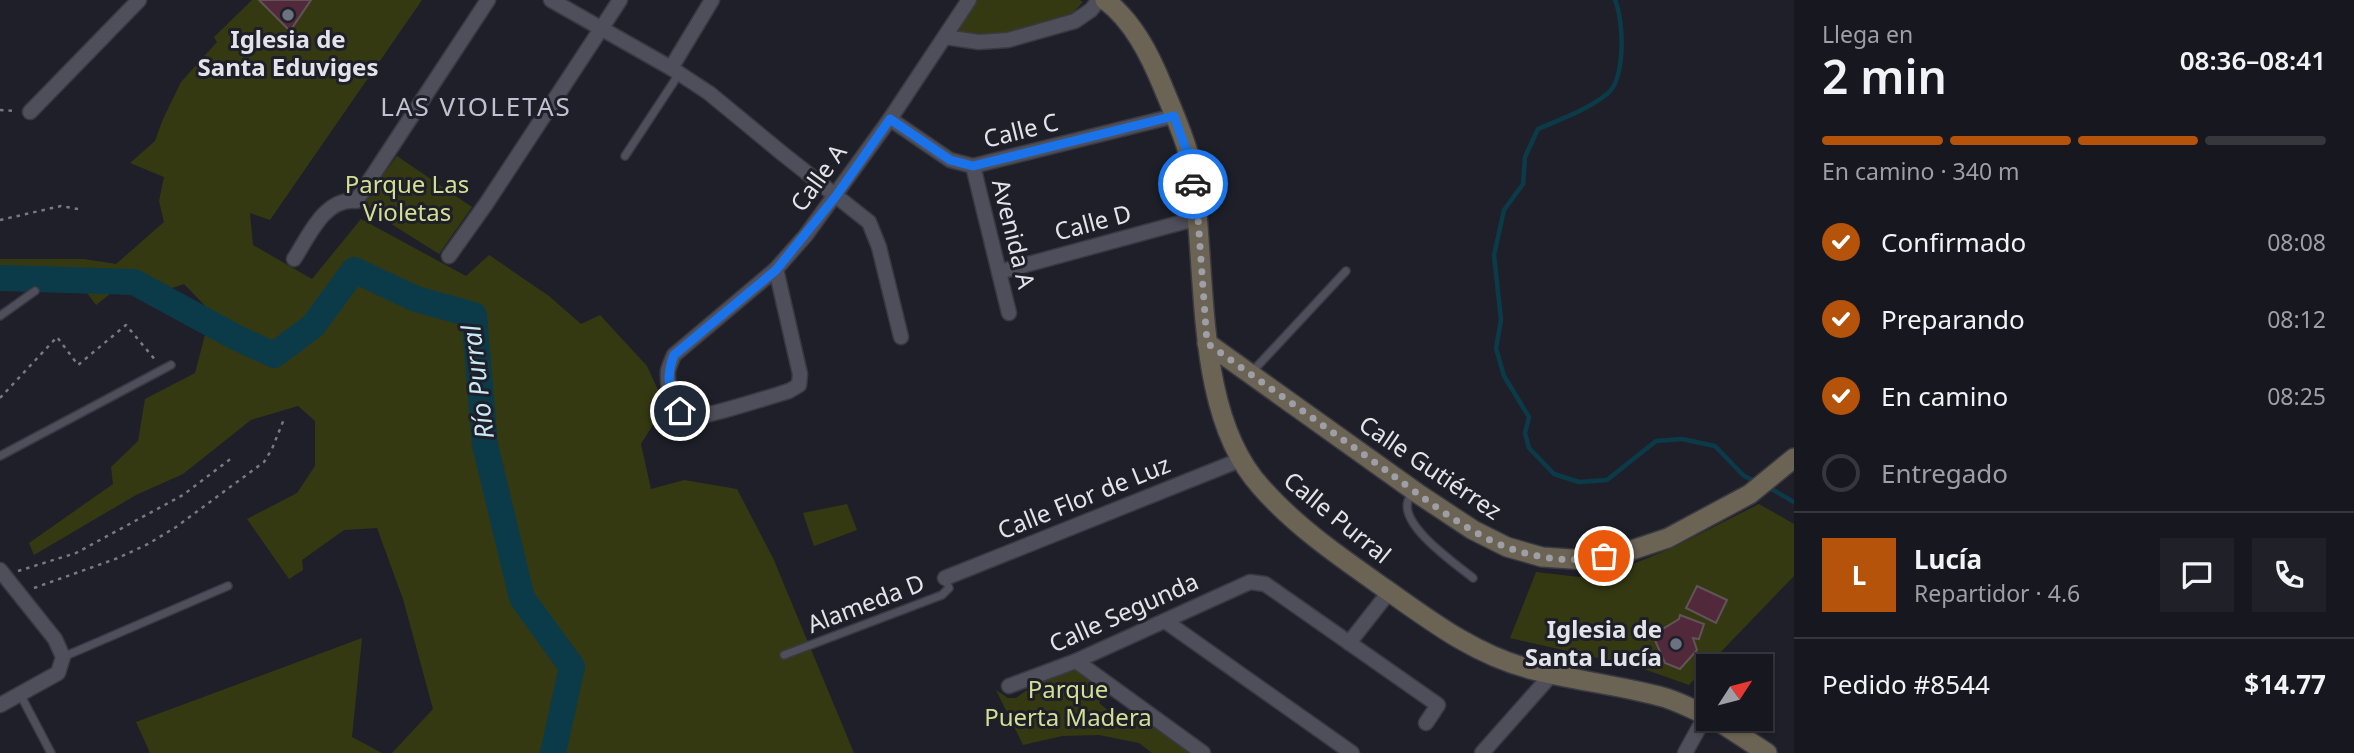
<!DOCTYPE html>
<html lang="es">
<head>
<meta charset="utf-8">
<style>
	body { margin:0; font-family:"Noto Sans",sans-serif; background:#202028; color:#f1f3f6; height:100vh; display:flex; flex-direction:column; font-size:26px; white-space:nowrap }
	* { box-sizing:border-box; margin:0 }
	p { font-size:23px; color:#9e9fa4 }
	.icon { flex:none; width:38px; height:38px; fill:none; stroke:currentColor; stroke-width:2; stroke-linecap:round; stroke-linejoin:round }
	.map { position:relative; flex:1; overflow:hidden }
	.panel { display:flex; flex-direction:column; background:#17171f; width:560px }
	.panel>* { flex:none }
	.needle { width:46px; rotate:54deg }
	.controls { position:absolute; left:1696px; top:654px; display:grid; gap:14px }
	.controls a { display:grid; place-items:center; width:77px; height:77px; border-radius:0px; background:#17171f; box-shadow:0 2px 5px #0004,0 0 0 2px #36363d; font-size:35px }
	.pin { position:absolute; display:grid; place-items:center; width:60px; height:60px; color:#fff; margin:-30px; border:4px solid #fff; border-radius:50%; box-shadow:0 2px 7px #0007 }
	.courier { position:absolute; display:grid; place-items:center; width:70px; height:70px; margin:-35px; border:5px solid #1a73e8; border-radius:50%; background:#fff; color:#222; box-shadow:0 2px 9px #0007 }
	.summary em { font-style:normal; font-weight:600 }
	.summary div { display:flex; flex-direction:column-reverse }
	.summary { display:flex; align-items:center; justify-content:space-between; height:119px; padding:0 28px }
	h1 { font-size:46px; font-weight:600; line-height:52px }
	.bar { display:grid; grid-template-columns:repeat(4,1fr); gap:10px 7px; align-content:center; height:84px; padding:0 28px }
	.bar i { height:9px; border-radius:5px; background:#36363d }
	.bar .selected { background:#b45309 }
	.bar p { grid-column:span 4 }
	.line { display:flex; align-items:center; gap:18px; padding:0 28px; border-top:2px solid #36363d }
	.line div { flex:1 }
	.round { display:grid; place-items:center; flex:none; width:74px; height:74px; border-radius:0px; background:#202028 }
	ol { padding:0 28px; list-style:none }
	li { display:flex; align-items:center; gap:21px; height:77px }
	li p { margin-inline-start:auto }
	li .icon { padding:7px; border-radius:50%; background:#b45309; color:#fff; stroke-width:4 }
	li:last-child { color:#9e9fa4 }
	li i { width:38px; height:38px; border:4px solid #36363d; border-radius:50% }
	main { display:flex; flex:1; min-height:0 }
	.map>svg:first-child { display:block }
	.green { fill:#353912; fill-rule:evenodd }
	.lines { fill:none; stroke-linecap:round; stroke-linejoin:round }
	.stream { stroke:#0b3b49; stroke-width:4.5 }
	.river { stroke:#0b3b49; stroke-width:26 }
	.building { fill:#52283b; stroke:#615459; stroke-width:2 }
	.lane-casing { stroke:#393942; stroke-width:10 }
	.street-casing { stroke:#393942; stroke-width:17 }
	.secondary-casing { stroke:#393942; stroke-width:22 }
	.path { stroke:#797981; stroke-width:2.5; stroke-dasharray:3.5 5; stroke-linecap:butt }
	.lane { stroke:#4f4f5b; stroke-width:7 }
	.street { stroke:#4f4f5b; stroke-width:14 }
	.secondary { stroke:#6b6353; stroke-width:19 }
	.done { stroke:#9e9ea6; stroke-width:7; stroke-dasharray:0 12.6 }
	.route { stroke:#1a73e8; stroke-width:9 }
	.worship-dot { fill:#6b7280; stroke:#1f1f29; stroke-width:2.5 }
	.labels { text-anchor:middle; stroke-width:6; stroke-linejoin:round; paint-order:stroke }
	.poi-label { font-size:24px; font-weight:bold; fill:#e3e3ea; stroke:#1f1f29 }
	.street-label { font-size:24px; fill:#e3e3ea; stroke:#1f1f29 }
	.park-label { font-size:24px; fill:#d4df94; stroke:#1f1f29 }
	.neighbourhood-label { font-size:26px; letter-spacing:2px; fill:#c0c1ce; stroke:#1f1f29 }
	.water-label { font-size:26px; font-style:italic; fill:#c8eaf6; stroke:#1f1f29 }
</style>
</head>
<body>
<main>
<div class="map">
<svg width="1794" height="753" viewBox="0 0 1794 753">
	<rect width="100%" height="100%" fill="#1f1f29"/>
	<g class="green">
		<path d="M252,0H259L290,30L311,0H422L270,220L250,213L253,245L312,279L361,219L466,276L489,255L549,296L581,324L600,315L647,366L665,405L641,444L651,489L684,480L737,489L773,558L854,753H392L433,709L403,599L377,528L344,530L302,560L303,570L289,579L247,519L297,493L315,466V421L298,406L251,420L183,474L136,495L34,555L29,543L113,484L111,467L138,441L145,399L195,373L211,312L184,284L166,290L124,283L96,305L71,271L0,284V259H84L116,264L164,222L159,201L164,177L130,163L155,141L163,119L181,82L217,42L214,37Z"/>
		<path d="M977,0H1080L1083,2L1070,16L1016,31L979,38L956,31Z"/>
		<path d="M397,156L472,207L439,254L361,205Z"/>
		<path d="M847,504L857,530L814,546L803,513Z"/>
		<path d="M1759,504L1794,524V576L1689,685L1638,667L1510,638L1536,572L1579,577L1611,573L1672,548ZM1680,615L1704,624L1700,639L1693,638L1697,650L1680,668L1665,663L1654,638L1661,630L1679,619Z"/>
		<path d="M362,638L352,737L382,753H150L136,722Z"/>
		<path d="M1072,668L1107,691L1099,703L1120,720L1129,710L1190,753H1152L1139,743L1099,735L1062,736L1023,745L996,690L1008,698H1016L1038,682Z"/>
	</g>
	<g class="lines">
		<g class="stream">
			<path d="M1615,0C1624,21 1626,79 1607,94C1587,110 1561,119 1538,129L1525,157L1523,184L1504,210L1494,255L1501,320L1496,348L1504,376L1529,417L1525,433L1529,448L1554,474L1579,482L1607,480L1656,441L1682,439L1715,446L1744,476L1757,482"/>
			<path d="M1768,487L1794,502"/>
		</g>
		<path class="river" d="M0,278L134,282L237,338L274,355L313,326L354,270L416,299L474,315L485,445L522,598L572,667L553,753"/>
	</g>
	<g class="building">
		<path d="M259,0H311L290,31Z"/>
		<path d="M1697,586L1727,600L1716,623L1686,608Z"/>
		<path d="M1680,615L1704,624L1699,639L1693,638L1697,650L1680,669L1665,663L1654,638L1661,630L1679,619Z"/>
	</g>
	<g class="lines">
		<g class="lane-casing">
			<g id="lane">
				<path d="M625,156L679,74"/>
				<path d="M0,316L35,291"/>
				<path d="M1251,373L1346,271"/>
				<path d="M0,456L171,365"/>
				<path d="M1414,492C1412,495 1409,497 1408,501C1400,526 1456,564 1473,578"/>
				<path d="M784,655L942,595L949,588L945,578"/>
				<path d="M63,657L228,586"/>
				<path d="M20,694L51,753"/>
			</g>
		</g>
		<g class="street-casing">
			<g id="street">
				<path d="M551,0L671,68L709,93L783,154L869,222L879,247L901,337"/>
				<path d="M945,37L979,42L1008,40L1075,21L1091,10L1099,0"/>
				<path d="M671,68L712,0"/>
				<path d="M30,112L139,0"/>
				<path d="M890,119L950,160L973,166L1174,116"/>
				<path d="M973,166L1009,313"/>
				<path d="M449,256L486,204L620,0"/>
				<path d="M294,259C309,236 325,197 356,201L488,0"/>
				<path d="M776,269L800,374L799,385L789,391C772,396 702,419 689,417C672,413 667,385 668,371C669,366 672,360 674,355L776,269L806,235L890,119L969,0"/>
				<path d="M999,272L1198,218"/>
				<path d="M0,570L55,639L63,657L58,673L0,705"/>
				<path d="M945,578L1240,460"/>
				<path d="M1165,621L1352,753"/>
				<path d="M1349,643L1389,592"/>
				<path d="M1076,661L1203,753"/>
				<path d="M1009,686L1076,661L1250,582L1265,584L1438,705L1426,723"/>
				<path d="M1482,753L1552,674"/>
				<path d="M1685,753L1706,715"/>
			</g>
		</g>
		<g class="secondary-casing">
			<g id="secondary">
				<path d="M1105,0C1133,21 1150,55 1163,87C1172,109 1183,133 1189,156C1210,256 1189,408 1261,487C1297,528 1343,559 1387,590C1432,622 1476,655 1530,669C1572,680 1617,685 1659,696C1676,700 1692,709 1708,716"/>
				<path d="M1207,343L1420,495L1473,530L1507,547L1542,557L1585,560L1623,553L1668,538L1750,494L1794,458"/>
				<path d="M1715,719L1767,753"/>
			</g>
		</g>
		<g class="path">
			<path d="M0,110L17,111"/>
			<path d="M0,220L61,206L78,209"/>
			<path d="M0,398L57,337L78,365L126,325L157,362"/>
			<path d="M18,571L76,553L183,495L233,457"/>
			<path d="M34,588L118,558L148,544L176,527L264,462L272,449L284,419"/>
		</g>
		<use href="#lane" class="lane"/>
		<use href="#street" class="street"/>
		<use href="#secondary" class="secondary"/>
	</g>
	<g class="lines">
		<path class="done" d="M1193,184L1198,218L1207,343C1267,386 1327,428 1387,471C1423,497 1467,533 1509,548C1540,559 1572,563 1604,556"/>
		<path class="route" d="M680,411C667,393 666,375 674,355L776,270L836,196L890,119L950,160L973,166L1174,116L1188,155L1193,184"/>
	</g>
	<g class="worship-dot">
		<circle cx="288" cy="15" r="7"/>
		<circle cx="1676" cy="644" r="7"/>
	</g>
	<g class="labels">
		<g class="poi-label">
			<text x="288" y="48">Iglesia de<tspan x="288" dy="28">Santa Eduviges</tspan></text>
			<text x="1662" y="638" text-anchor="end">Iglesia de<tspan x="1662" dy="28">Santa Lucía</tspan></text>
		</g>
		<g class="street-label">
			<text transform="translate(1021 131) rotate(-14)" y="8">Calle C</text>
			<text transform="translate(819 178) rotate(-54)" y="8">Calle A</text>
			<text transform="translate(1093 223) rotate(-15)" y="8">Calle D</text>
			<text transform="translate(1013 234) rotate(76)" y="8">Avenida A</text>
			<text transform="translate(1430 468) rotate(34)" y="8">Calle Gutiérrez</text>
			<text transform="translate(1084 498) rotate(-22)" y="8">Calle Flor de Luz</text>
			<text transform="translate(1337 518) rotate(39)" y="8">Calle Purral</text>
			<text transform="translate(866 604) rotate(-21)" y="8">Alameda D</text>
			<text transform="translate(1124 613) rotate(-24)" y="8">Calle Segunda</text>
		</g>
		<g class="park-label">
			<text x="407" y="193">Parque Las<tspan x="407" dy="28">Violetas</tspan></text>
			<text x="1068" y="698">Parque<tspan x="1068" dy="28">Puerta Madera</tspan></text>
		</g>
		<g class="neighbourhood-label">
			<text x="476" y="116">LAS VIOLETAS</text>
		</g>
		<g class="water-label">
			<text transform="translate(478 382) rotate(-97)" y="9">Río Purral</text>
		</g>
	</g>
</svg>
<div class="controls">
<a><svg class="needle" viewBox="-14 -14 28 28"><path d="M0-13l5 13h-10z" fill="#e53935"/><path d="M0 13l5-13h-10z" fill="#9e9fa4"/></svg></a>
</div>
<div class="pin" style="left:1604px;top:556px;background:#ea580c"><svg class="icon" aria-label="bag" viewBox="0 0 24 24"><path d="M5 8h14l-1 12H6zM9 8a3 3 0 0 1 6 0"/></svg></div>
<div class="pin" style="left:680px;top:411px;background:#1f2937"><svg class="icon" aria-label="home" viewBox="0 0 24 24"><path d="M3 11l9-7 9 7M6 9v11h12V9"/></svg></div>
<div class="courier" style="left:1193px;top:184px"><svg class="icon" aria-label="car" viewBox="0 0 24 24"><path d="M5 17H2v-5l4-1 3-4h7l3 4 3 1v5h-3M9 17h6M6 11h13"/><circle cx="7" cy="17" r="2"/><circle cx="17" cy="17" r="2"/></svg></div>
</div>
<section class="panel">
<div class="summary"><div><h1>2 min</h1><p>Llega en</p></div><em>08:36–08:41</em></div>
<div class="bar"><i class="selected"></i><i class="selected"></i><i class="selected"></i><i></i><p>En camino · 340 m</p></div>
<ol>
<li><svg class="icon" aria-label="check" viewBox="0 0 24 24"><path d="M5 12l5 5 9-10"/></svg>Confirmado<p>08:08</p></li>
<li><svg class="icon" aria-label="check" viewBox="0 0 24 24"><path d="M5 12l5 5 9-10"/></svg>Preparando<p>08:12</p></li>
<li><svg class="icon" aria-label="check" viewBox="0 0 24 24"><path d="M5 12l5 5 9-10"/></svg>En camino<p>08:25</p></li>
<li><i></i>Entregado</li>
</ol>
<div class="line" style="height:126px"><b class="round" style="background:#b45309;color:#fff">L</b><div><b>Lucía</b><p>Repartidor · 4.6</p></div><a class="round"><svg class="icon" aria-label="chat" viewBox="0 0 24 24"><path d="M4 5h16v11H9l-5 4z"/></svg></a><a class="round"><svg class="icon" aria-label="phone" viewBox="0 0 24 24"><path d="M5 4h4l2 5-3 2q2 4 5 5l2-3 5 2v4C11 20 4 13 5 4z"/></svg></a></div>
<div class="line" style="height:91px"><div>Pedido #8544</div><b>$14.77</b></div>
</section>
</main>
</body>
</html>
